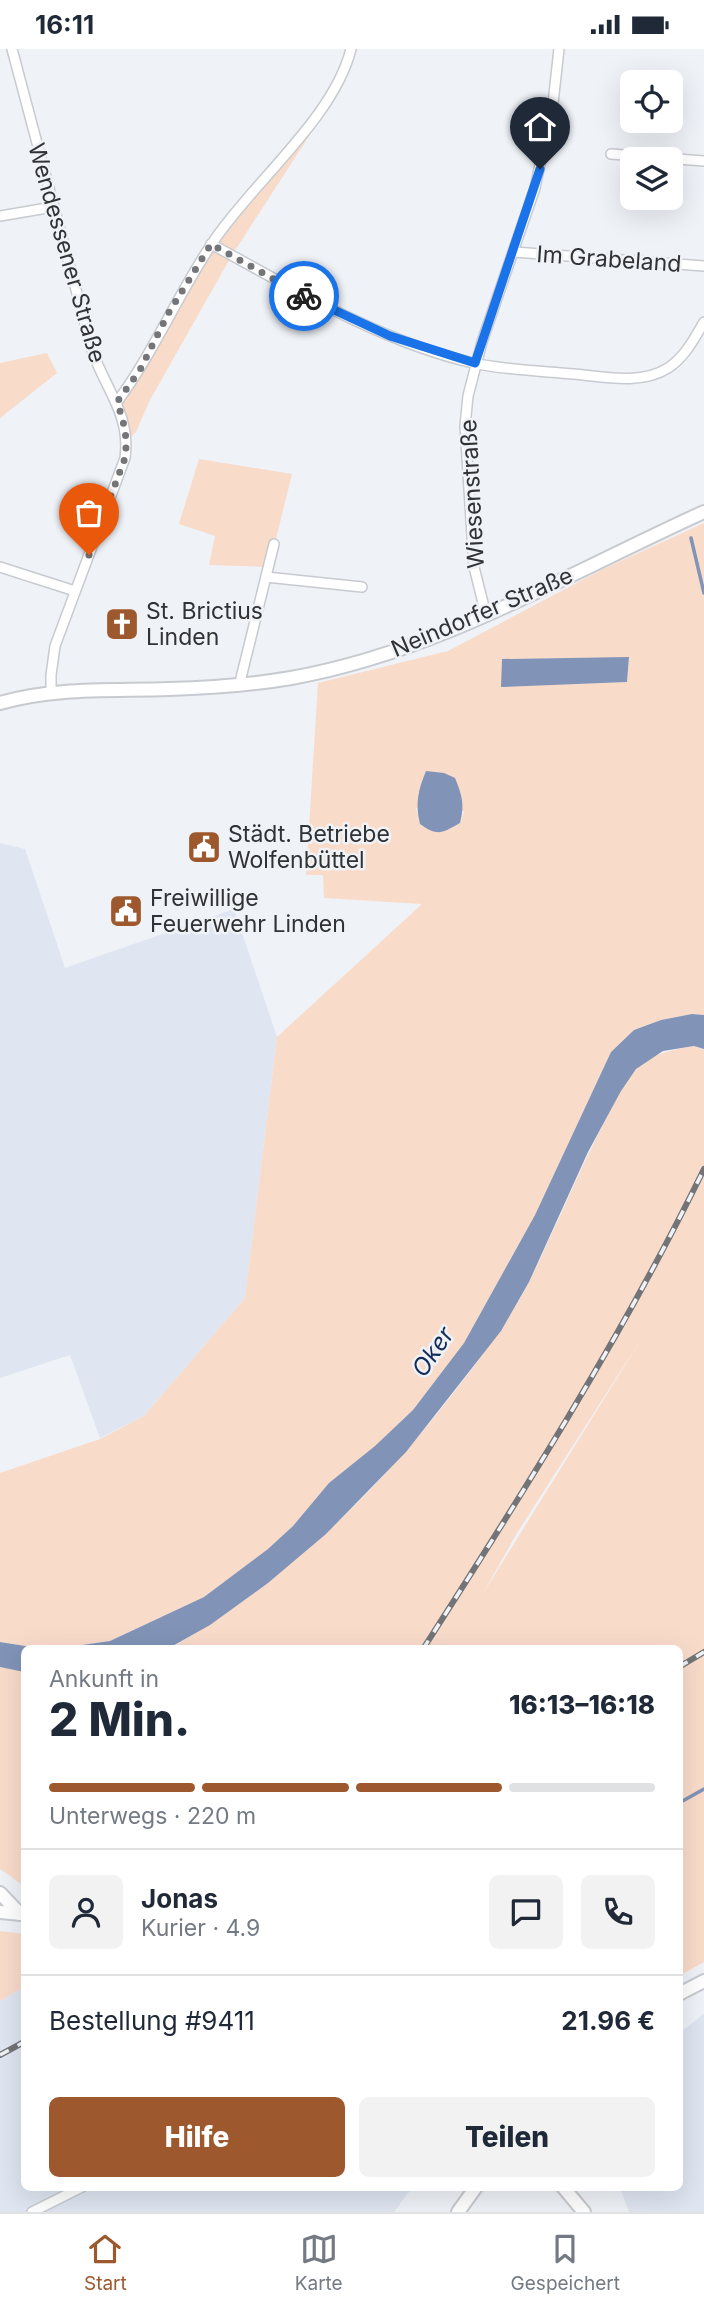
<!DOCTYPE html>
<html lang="de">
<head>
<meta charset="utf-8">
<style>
	body { margin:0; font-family:Inter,sans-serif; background:#f2f2f3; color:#1f2937; height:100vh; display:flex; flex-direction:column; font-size:26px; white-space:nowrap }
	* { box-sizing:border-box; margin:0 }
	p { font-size:23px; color:#747a83 }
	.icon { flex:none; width:38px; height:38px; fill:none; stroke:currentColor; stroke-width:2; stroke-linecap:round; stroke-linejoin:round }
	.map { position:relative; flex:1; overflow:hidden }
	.side { position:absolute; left:21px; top:1596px; width:662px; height:546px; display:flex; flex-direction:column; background:#fff; border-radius:10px; box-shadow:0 7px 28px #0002 }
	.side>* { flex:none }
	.buttons { position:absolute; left:620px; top:21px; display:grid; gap:14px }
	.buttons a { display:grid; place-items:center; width:63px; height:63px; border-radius:10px; background:#fff; box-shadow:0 7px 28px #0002; font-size:35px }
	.pin { position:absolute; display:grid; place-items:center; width:60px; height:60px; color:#fff; margin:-72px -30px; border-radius:50% 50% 50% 0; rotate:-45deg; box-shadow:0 0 7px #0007 }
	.pin .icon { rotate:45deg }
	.courier { position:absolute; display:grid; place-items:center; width:70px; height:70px; margin:-35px; border:5px solid #1a73e8; border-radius:50%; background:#fff; color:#222; box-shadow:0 2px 9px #0007 }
	.head em { font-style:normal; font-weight:800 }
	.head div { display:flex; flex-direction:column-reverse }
	.head { display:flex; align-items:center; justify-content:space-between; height:119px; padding:0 28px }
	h1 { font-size:46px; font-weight:800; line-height:52px }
	.bar { display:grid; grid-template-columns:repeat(4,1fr); gap:10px 7px; align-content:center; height:84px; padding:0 28px }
	.bar i { height:9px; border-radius:5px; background:#e0e1e3 }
	.bar .current { background:#9e582d }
	.bar p { grid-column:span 4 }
	.line { display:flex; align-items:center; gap:18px; padding:0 28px; border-top:2px solid #e0e1e3 }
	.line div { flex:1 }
	.round { display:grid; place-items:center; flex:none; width:74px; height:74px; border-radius:10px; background:#f2f2f3 }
	.button { display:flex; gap:14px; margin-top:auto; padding:14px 28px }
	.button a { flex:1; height:80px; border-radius:10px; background:#9e582d; color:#fff; font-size:28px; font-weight:800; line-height:80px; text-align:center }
	.button a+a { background:#f2f2f3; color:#1f2937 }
	.status { display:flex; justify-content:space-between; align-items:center; height:49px; padding:0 35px; background:#fff; direction:ltr }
	.status svg { height:19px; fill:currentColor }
	.menu { display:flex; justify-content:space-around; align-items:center; height:98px; border-top:2px solid #e0e1e3; background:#fff; font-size:19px; color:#747a83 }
	.menu a { display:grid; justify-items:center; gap:4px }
	.menu .current { color:#9e582d }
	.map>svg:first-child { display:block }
	.built { fill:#dfe5f1 }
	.green { fill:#f9dbca; fill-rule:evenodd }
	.water { fill:#8194b7 }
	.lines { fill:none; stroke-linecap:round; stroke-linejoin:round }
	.stream { stroke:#8194b7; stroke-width:3.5 }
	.minor-casing { stroke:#c7cacf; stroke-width:12 }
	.tertiary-casing { stroke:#c7cacf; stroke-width:16 }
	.secondary-casing { stroke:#c7cacf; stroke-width:16 }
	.minor { stroke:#fff; stroke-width:9 }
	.tertiary { stroke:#fff; stroke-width:12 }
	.secondary { stroke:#fff; stroke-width:12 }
	.rail-casing { stroke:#737477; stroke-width:6 }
	.rail { stroke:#eff2f7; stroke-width:3.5; stroke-dasharray:10; stroke-linecap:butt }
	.done { stroke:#747578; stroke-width:7; stroke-dasharray:0 12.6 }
	.route { stroke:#1a73e8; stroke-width:9 }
	.labels { text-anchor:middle; stroke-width:5; stroke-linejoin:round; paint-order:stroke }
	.street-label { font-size:23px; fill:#313234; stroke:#eff2f7 }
	.poi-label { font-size:23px; fill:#313234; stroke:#eff2f7; text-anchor:start }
	.water-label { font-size:24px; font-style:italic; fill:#152c59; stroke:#eff2f7 }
</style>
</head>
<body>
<div class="status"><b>16:11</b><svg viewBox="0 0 49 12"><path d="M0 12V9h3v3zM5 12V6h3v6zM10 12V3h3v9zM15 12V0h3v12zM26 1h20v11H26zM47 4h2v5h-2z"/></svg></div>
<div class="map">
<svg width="704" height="2163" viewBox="0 0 704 2163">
	<rect width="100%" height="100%" fill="#eff2f7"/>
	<g class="built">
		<path d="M0,794L25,800L65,919L234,860L277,988L245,1249L144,1367L100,1389L70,1306L0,1329Z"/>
		<path d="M24,1938V2138L412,2139L394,2163H0V1952Z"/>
		<path d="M704,1965V2163H629L620,2139L679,2138V1984Z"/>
	</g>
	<g class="green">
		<path d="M321,61L315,78L232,206L150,351L136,383L127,392L117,353L211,195Z"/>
		<path d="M47,304L57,324L0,369V314Z"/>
		<path d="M199,410L292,425L269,518L209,516L215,487L179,475Z"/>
		<path d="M704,474V966L692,965L661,971L634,981L611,1003L535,1166L464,1294L413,1361L268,1501L204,1548L110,1592L68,1598L38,1599L0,1593V1424L100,1390L144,1367L245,1249L277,988L422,855L324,849L323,826H306L318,634L448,602L601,521ZM629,609L627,633L501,637L503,610ZM416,759L464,762L460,774C442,784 438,788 420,775Z"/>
		<path d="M694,997L704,1000V1913L679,1927V1600H169C283,1534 379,1442 458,1338C484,1304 509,1271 529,1233C556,1179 578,1123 606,1070C615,1054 623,1033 636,1020C652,1004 673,1001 694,997ZM645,1284L482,1546L517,1484Z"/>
		<path d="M0,1618L24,1623V1837L0,1820Z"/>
		<path d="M0,1882L24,1885V1938L0,1952Z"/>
	</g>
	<g class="water">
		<path d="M629,608L627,633L501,638L502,610Z"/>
		<path d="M426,722L444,724L455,729C462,746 465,756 460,774C442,784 438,788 420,775C415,755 418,741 426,722Z"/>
		<path d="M692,965L704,966V1000L694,997L663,1002L636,1020L621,1042L588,1103L529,1233L501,1282L406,1403L326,1485L268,1534L210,1576L169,1599L24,1600V1623L0,1618V1593L38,1599L68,1598L110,1592L204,1548L268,1500L293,1477L329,1434L375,1397L413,1361L464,1294L535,1166L611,1003L634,981L661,971Z"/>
	</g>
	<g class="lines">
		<g class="stream">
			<path d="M691,489L704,544"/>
			<path d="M679,1754L704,1740"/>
		</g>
		<g class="minor-casing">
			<g id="minor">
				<path d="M12,0L92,301C105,340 131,365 125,409L55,597L51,626V643"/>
				<path d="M611,105L704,112"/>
				<path d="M0,167L53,158"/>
				<path d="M211,195C296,241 379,292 473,314C505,321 541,322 574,325C604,328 642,336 668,319C685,308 694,290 704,273"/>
				<path d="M514,203L704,217"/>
				<path d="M117,353C154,303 178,245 213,193C253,133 334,69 351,0"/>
				<path d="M0,518L75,542"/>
				<path d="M266,528L362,538"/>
				<path d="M486,566L474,518L465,377L468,347L482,293L535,139L553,54L559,0"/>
				<path d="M239,637L274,495"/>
				<path d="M32,2163L82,2138"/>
			</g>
		</g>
		<g class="tertiary-casing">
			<path id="tertiary" d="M0,654C55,638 112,642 169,640C210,639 250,636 291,629C438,603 569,524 704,463"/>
		</g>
		<g class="secondary-casing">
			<g id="secondary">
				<path d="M0,1844L20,1865"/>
				<path d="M0,1863L21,1865"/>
				<path d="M679,1945L704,1932"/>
				<path d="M563,2138L584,2163"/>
				<path d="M458,2163L476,2138"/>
			</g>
		</g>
		<use href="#minor" class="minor"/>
		<use href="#tertiary" class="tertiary"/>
		<use href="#secondary" class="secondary"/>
		<g class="rail-casing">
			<g id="rail">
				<path d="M423,1600C523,1444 623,1286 704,1120"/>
				<path d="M679,1618L704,1603"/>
				<path d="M0,2006L24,1993"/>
			</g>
		</g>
		<use href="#rail" class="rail"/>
	</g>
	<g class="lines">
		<path class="done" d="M89,506L125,409C128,388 124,373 117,353L140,321L168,265L211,195L304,247"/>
		<path class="route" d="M304,247L390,287L475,314L540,120"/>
	</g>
	<defs>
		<g id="church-square" transform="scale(1.75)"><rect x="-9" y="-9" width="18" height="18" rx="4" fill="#9e582d" stroke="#eff2f7"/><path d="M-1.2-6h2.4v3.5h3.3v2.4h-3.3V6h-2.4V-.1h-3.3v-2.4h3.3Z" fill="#fff"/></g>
		<g id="civic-square" transform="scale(1.75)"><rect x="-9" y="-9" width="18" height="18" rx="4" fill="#9e582d" stroke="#eff2f7"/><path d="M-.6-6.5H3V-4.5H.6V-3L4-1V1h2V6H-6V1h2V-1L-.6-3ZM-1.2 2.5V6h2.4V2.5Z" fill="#fff"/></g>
	</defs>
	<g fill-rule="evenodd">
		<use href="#church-square" x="122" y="575"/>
		<use href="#civic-square" x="204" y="798"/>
		<use href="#civic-square" x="126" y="862"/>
	</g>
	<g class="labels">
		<g class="street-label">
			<text transform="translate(67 204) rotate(74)" y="8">Wendessener Straße</text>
			<text transform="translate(609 210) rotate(4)" y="8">Im Grabeland</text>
			<text transform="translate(472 445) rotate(-93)" y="8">Wiesenstraße</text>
			<text transform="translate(482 563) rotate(-23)" y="8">Neindorfer Straße</text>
		</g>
		<g class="poi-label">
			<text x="146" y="570">St. Brictius<tspan x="146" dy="26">Linden</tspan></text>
			<text x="228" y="793">Städt. Betriebe<tspan x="228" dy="26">Wolfenbüttel</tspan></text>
			<text x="150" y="857">Freiwillige<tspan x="150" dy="26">Feuerwehr Linden</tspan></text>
		</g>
		<g class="water-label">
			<text transform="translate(433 1303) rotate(-56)" y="8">Oker</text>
		</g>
	</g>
</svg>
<div class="buttons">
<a><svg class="icon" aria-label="locate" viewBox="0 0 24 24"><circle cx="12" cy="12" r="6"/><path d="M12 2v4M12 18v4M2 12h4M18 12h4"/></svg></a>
<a><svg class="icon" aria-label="layers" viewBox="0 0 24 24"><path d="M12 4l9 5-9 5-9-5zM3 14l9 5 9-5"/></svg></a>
</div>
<div class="pin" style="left:89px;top:506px;background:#ea580c"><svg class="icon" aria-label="bag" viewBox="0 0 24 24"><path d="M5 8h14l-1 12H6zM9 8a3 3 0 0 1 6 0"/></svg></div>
<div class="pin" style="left:540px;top:120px;background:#1f2937"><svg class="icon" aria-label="home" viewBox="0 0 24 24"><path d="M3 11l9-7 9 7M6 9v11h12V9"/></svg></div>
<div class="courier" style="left:304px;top:247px"><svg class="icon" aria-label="bike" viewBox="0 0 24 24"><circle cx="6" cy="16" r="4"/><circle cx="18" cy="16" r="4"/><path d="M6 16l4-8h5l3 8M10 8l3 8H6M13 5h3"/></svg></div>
<section class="side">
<div class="head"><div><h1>2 Min.</h1><p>Ankunft in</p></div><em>16:13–16:18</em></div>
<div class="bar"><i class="current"></i><i class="current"></i><i class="current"></i><i></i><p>Unterwegs · 220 m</p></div>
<div class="line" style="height:126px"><a class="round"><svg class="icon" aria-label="person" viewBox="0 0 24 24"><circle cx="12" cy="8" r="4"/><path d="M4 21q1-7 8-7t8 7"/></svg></a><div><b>Jonas</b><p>Kurier · 4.9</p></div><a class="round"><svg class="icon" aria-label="chat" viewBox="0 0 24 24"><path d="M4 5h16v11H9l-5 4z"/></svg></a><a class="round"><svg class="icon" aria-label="phone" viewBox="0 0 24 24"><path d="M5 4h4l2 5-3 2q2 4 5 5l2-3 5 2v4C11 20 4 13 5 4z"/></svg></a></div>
<div class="line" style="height:91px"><div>Bestellung #9411</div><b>21.96 €</b></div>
<div class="button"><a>Hilfe</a><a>Teilen</a></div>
</section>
</div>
<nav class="menu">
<a class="current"><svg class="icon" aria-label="home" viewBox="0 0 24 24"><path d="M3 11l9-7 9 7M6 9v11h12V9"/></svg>Start</a>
<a><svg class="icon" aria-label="map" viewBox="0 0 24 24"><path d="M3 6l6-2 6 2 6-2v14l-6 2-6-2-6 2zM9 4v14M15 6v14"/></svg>Karte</a>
<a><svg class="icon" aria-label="saved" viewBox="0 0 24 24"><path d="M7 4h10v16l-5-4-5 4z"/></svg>Gespeichert</a>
</nav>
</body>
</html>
